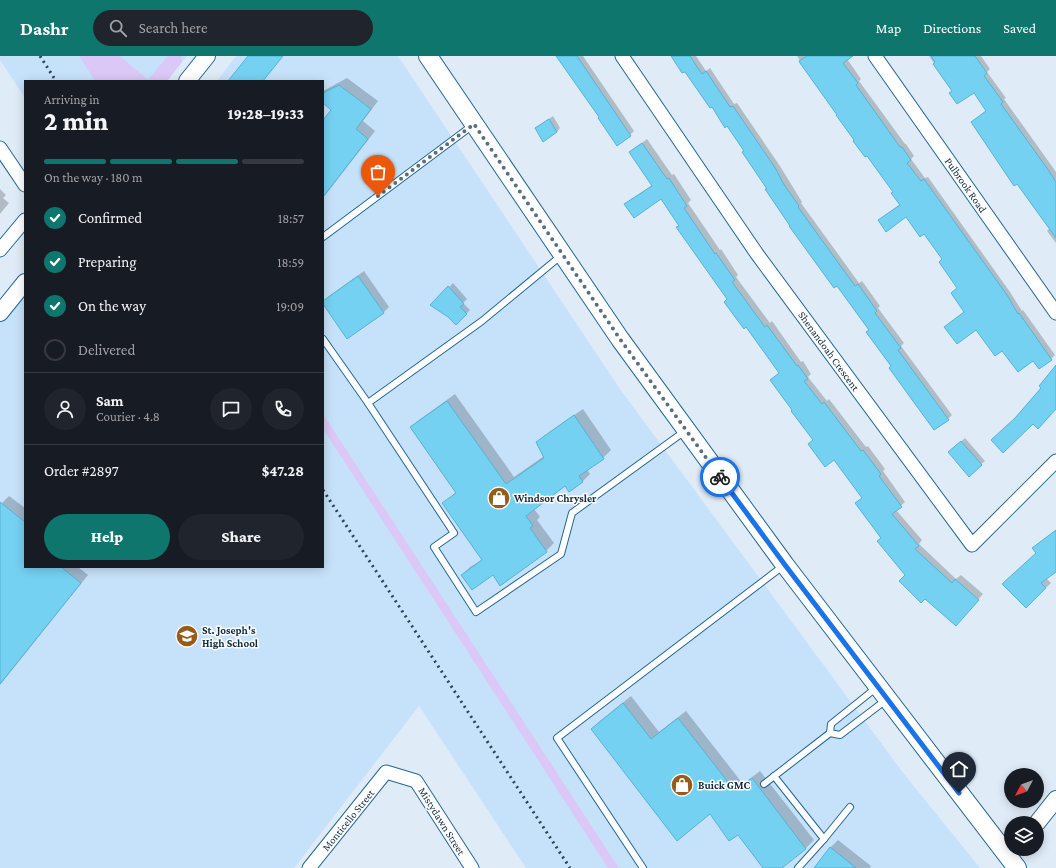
<!DOCTYPE html>
<html lang="en">
<head>
<meta charset="utf-8">
<style>
	body { margin:0; font-family:"Crimson Pro",serif; background:#20242c; color:#f1f3f6; height:100vh; display:flex; flex-direction:column; font-size:15px; white-space:nowrap }
	* { box-sizing:border-box; margin:0 }
	p { font-size:13px; color:#9ea1a6 }
	.icon { flex:none; width:22px; height:22px; fill:none; stroke:currentColor; stroke-width:2; stroke-linecap:round; stroke-linejoin:round }
	.map { position:relative; flex:1; overflow:hidden }
	.details { position:absolute; left:24px; top:24px; width:300px; height:488px; display:flex; flex-direction:column; background:#171b24; border-radius:0px; box-shadow:0 2px 10px #0003 }
	.details>* { flex:none }
	.needle { width:26px; rotate:229deg }
	.controls { position:absolute; left:1004px; top:712px; display:grid; gap:8px }
	.controls a { display:grid; place-items:center; width:40px; height:40px; border-radius:50%; background:#171b24; box-shadow:0 2px 10px #0003; font-size:20px }
	.pin { position:absolute; display:grid; place-items:center; width:34px; height:34px; color:#fff; margin:-41px -17px; border-radius:50% 50% 50% 0; rotate:-45deg; box-shadow:0 0 4px #0007 }
	.pin .icon { rotate:45deg }
	.courier { position:absolute; display:grid; place-items:center; width:40px; height:40px; margin:-20px; border:3px solid #1a73e8; border-radius:50%; background:#fff; color:#222; box-shadow:0 1px 5px #0007 }
	.overview em { font-style:normal; font-weight:800 }
	.overview div { display:flex; flex-direction:column-reverse }
	.overview { display:flex; align-items:center; justify-content:space-between; height:68px; padding:0 20px }
	h1 { font-size:26px; font-weight:800; line-height:30px }
	.bar { display:grid; grid-template-columns:repeat(4,1fr); gap:6px 4px; align-content:center; height:48px; padding:0 20px }
	.bar i { height:5px; border-radius:3px; background:#363941 }
	.bar .current { background:#0f766e }
	.bar p { grid-column:span 4 }
	.line { display:flex; align-items:center; gap:10px; padding:0 20px; border-top:1px solid #363941 }
	.line div { flex:1 }
	.round { display:grid; place-items:center; flex:none; width:42px; height:42px; border-radius:21px; background:#20242c }
	ol { padding:0 20px; list-style:none }
	li { display:flex; align-items:center; gap:12px; height:44px }
	li p { margin-inline-start:auto }
	li .icon { padding:4px; border-radius:50%; background:#0f766e; color:#fff; stroke-width:4 }
	li:last-child { color:#9ea1a6 }
	li i { width:22px; height:22px; border:2px solid #363941; border-radius:50% }
	.button { display:flex; gap:8px; margin-top:auto; padding:8px 20px }
	.button a { flex:1; height:46px; border-radius:24px; background:#0f766e; color:#fff; font-size:16px; font-weight:800; line-height:46px; text-align:center }
	.button a+a { background:#20242c; color:#f1f3f6 }
	header { display:flex; align-items:center; gap:24px; box-sizing:border-box; height:56px; padding:0 20px; background:#0f766e; color:#fff }
	header strong { font-size:19px }
	nav { display:flex; gap:22px; margin-inline-start:auto; font-size:14px }
	.search { width:280px; height:36px; background:#20242c; display:flex; align-items:center; gap:10px; box-sizing:border-box; padding:0 14px; border-radius:22px; color:#9ea1a6; font-size:15px }
	.map>svg:first-child { display:block }
	.built { fill:#c6e2fa }
	.green { fill:#dbc8f6 }
	.shadow { fill:#0003 }
	.building { fill:#75d1f2; stroke:#56b3d3 }
	.lines { fill:none; stroke-linecap:round; stroke-linejoin:round }
	.service-casing { stroke:#256795; stroke-width:8 }
	.minor-casing { stroke:#256795; stroke-width:15 }
	.tertiary-casing { stroke:#256795; stroke-width:18 }
	.secondary-casing { stroke:#256795; stroke-width:20 }
	.service { stroke:#fff; stroke-width:6 }
	.minor { stroke:#fff; stroke-width:13 }
	.tertiary { stroke:#fff; stroke-width:16 }
	.secondary { stroke:#fff; stroke-width:18 }
	.rail { stroke:#2a4356; stroke-width:3; stroke-dasharray:2 4; stroke-linecap:butt }
	.done { stroke:#596f80; stroke-width:4; stroke-dasharray:0 7.2 }
	.route { stroke:#1a73e8; stroke-width:5 }
	.labels { text-anchor:middle; stroke-width:3; stroke-linejoin:round; paint-order:stroke }
	.street-label { font-size:11px; fill:#112c40; stroke:#fff }
	.poi-label { font-size:11px; font-weight:bold; fill:#112c40; stroke:#fff; text-anchor:start }
</style>
</head>
<body>
<header>
<strong>Dashr</strong>
<div class="search"><svg class="icon" aria-label="search" viewBox="0 0 24 24"><circle cx="10" cy="10" r="6"/><path d="M15 15l6 6"/></svg>Search here</div>
<nav><a>Map</a><a>Directions</a><a>Saved</a></nav>
</header>
<div class="map">
<svg width="1056" height="812" viewBox="0 0 1056 812">
	<rect width="100%" height="100%" fill="#dfecf7"/>
	<g class="built">
		<path d="M0,0H187L167,25H25V42L0,4Z"/>
		<path d="M236,0H398L620,333L904,718L980,812H526L419,650L294,812H0V259L25,228V511H323V25H217Z"/>
	</g>
	<g class="green">
		<path d="M79,0H120L148,24L168,0H181L182,6L167,25H95Z"/>
		<path d="M323,358L619,812H608L323,373Z"/>
	</g>
	<g class="shadow">
		<path d="M557,0H583L634,75L630,79L569,15Z"/>
		<path d="M672,0H696L706,15L710,12L734,48L737,47L780,110L802,146L801,147L859,227L862,225L880,250L878,252L904,287L901,290L952,359L948,363L892,310L870,274L837,229L791,170L745,95L727,69L685,14Z"/>
		<path d="M797,0H845L861,23L859,25L905,88H906L914,100L911,103L925,122L928,121L1010,236L1022,255L1023,254L1055,299L1051,303L1039,312L1033,304L1002,293L977,272L945,271L965,255L958,232L943,203L924,177L906,160L883,161L900,148L894,136L856,84Z"/>
		<path d="M929,0H981L990,13L987,16L1006,42L1004,43L1056,116V187L1047,175L1050,172L987,55L974,35H953Z"/>
		<path d="M347,22L378,45L363,65L375,75L323,142V66L332,54L323,45V35Z"/>
		<path d="M553,60L560,72L557,76L536,72Z"/>
		<path d="M647,83L672,119L674,118L691,144L688,147L720,194L721,193L738,219L736,221L770,267L772,265L801,306L803,305L811,318L808,321L827,345L829,343L866,391L868,390L885,413L883,415L905,446L896,454L922,484L919,488L956,523L961,519L983,538L960,564L906,519L857,447L863,441L834,403L809,388L813,383L771,324L780,316L678,171L680,169L661,141L630,144L652,129L630,96Z"/>
		<path d="M0,133L6,139L3,142L9,147L0,158Z"/>
		<path d="M364,215L389,251L383,257L323,246L329,240Z"/>
		<path d="M453,227L467,243L463,247L470,254L456,268L449,260L432,249Z"/>
		<path d="M455,338L514,421L544,400L537,387L545,379L583,353L611,394L603,402L587,413L590,418L583,425L570,435L566,429L534,453L540,461L537,464L554,487L546,495L493,518L462,519L470,511L483,503L444,447L456,436L411,372L419,364Z"/>
		<path d="M965,382L985,405L969,419L953,393Z"/>
		<path d="M9,440L25,452V511H78L88,519L0,629V449Z"/>
		<path d="M1056,474V514L1046,522L1051,527L1026,551L1039,487Z"/>
		<path d="M631,640L659,676L686,655L743,728L760,715L814,784L806,792L780,812H765L738,778L711,757L592,673L600,665Z"/>
		<path d="M838,784L871,810L870,812H815L830,792Z"/>
	</g>
	<g class="building">
		<path d="M248,0H283L263,25H228Z"/>
		<path d="M556,0H577L631,80L617,90L598,62L599,61Z"/>
		<path d="M671,0H690L702,18L706,15L730,51L733,50L776,113L783,127L799,150L798,151L855,230L858,228L877,255L875,257L901,292L898,294L949,364L934,374L889,312L891,310L866,276L869,274L837,230L834,232L789,170H790L765,133H767L742,96L744,95L727,70L725,72L712,51L710,52L685,16L682,17Z"/>
		<path d="M807,0H853L843,7L858,27L856,29L900,91H902L911,104L907,107L921,125L924,123L1007,239L1018,258L1019,257L1052,304L1039,313L1033,305L1018,316L1002,295L995,300L976,274L957,288L944,271L964,256L951,237L957,232L939,206L942,203L924,178L920,181L906,161L886,176L878,164L900,149L891,137L893,136L867,100L865,101L853,85L854,84L836,59H837L800,7L799,5Z"/>
		<path d="M931,0H975L987,17L984,20L1003,46L1001,48L1049,115L1056,126V182L1017,128L1014,130L971,66L986,55L974,37L957,48L949,37L952,35L933,8L935,6Z"/>
		<path d="M339,29L371,53L356,73L368,83L323,141V64L331,54L323,47V37Z"/>
		<path d="M549,63L557,76L543,86L535,72Z"/>
		<path d="M642,87L667,123L669,122L687,150L684,152L715,198L716,197L735,224L732,226L765,271L767,269L797,310L798,309L808,323L804,325L822,348L824,346L861,395L863,394L881,418L879,420L902,451L892,458L919,490L915,493L952,527L955,523L979,544L956,570L925,543L921,547L899,525L905,519L877,485L881,482L855,447L862,442L834,404L825,411L808,388L813,384L791,355L792,354L770,324L779,317L746,271L744,273L724,246L727,243L676,171L679,170L661,143L634,162L624,148L652,130L629,96Z"/>
		<path d="M358,220L384,257L347,283L323,248V245Z"/>
		<path d="M448,230L464,248L460,251L467,258L456,269L448,261L430,249Z"/>
		<path d="M1056,309V353L1038,373L1033,368L1003,397L991,384L1015,362L1041,332L1039,330Z"/>
		<path d="M447,345L506,428L544,402L536,386L574,359L604,403L579,420L583,426L569,436L565,430L526,460L533,470L530,472L547,496L500,530L493,519L472,534L461,519L482,504L442,447L456,437L410,371Z"/>
		<path d="M961,385L982,409L969,421L948,396Z"/>
		<path d="M0,446L25,466V511H61L81,527L0,628Z"/>
		<path d="M1056,474V516L1041,527L1046,532L1026,552L1002,528L1036,497L1032,492Z"/>
		<path d="M623,647L651,683L678,662L735,735L752,722L806,793L782,812H763L738,779L729,785L710,758L677,785L591,673Z"/>
		<path d="M830,791L856,812H814Z"/>
	</g>
	<g class="lines">
		<g class="service-casing">
			<g id="service">
				<path d="M323,181L473,69"/>
				<path d="M562,199L482,265L368,347L454,477L434,491L476,556L561,498L572,457L685,375"/>
				<path d="M323,283L368,347"/>
				<path d="M876,632L831,668L830,677L840,679L886,644"/>
				<path d="M774,720L824,783L798,812"/>
				<path d="M764,728L830,677"/>
				<path d="M824,783L850,751"/>
				<path d="M643,812L557,682L783,510"/>
			</g>
		</g>
		<g class="minor-casing">
			<g id="minor">
				<path d="M622,0L757,198L972,489L1056,405"/>
				<path d="M875,0L1056,257"/>
				<path d="M0,92L25,129"/>
				<path d="M0,194L25,164"/>
				<path d="M309,812L386,716L416,725L472,812"/>
			</g>
		</g>
		<g class="tertiary-casing">
			<g id="tertiary">
				<path d="M187,25L207,0"/>
				<path d="M0,257L25,226"/>
				<path d="M1037,767L1056,743"/>
			</g>
		</g>
		<g class="secondary-casing">
			<path id="secondary" d="M428,0L620,283L785,509L1017,812"/>
		</g>
		<use href="#service" class="service"/>
		<use href="#minor" class="minor"/>
		<use href="#tertiary" class="tertiary"/>
		<use href="#secondary" class="secondary"/>
		<g class="rail">
			<path d="M40,0L56,25"/>
			<path d="M323,434L570,812"/>
		</g>
	</g>
	<g class="lines">
		<path class="done" d="M378,140L474,68L620,283L720,421"/>
		<path class="route" d="M720,421L785,509L959,737"/>
	</g>
	<defs>
		<g id="shop-disc" transform="scale(1.15)"><circle r="9.5" fill="#965c1a" stroke="#fff"/><path d="M-5-2.5h2.3a2.7 3.5 0 0 1 5.4 0H5L5.5 6h-11ZM-1.5-2.5h3a1.5 2.3 0 0 0-3 0Z" fill="#fff"/></g>
		<g id="school-disc" transform="scale(1.15)"><circle r="9.5" fill="#965c1a" stroke="#fff"/><path d="M0-5L7-2L0 1L-7-2ZM-4 1L0 2.5L4 1V4Q0 6-4 4Z" fill="#fff"/></g>
	</defs>
	<g fill-rule="evenodd">
		<use href="#shop-disc" x="499" y="442"/>
		<use href="#school-disc" x="187" y="580"/>
		<use href="#shop-disc" x="682" y="729"/>
	</g>
	<g class="labels">
		<g class="street-label">
			<text transform="translate(966 129) rotate(55)" y="4">Pulbrook Road</text>
			<text transform="translate(829 295) rotate(54)" y="4">Shenandoah Crescent</text>
			<text transform="translate(348 764) rotate(-51)" y="4">Monticello Street</text>
			<text transform="translate(442 765) rotate(58)" y="4">Mistydawn Street</text>
		</g>
		<g class="poi-label">
			<text x="514" y="446">Windsor Chrysler</text>
			<text x="202" y="578">St. Joseph's<tspan x="202" dy="13">High School</tspan></text>
			<text x="698" y="733">Buick GMC</text>
		</g>
	</g>
</svg>
<div class="controls">
<a><svg class="needle" viewBox="-14 -14 28 28"><path d="M0-13l5 13h-10z" fill="#e53935"/><path d="M0 13l5-13h-10z" fill="#9ea1a6"/></svg></a>
<a><svg class="icon" aria-label="layers" viewBox="0 0 24 24"><path d="M12 4l9 5-9 5-9-5zM3 14l9 5 9-5"/></svg></a>
</div>
<div class="pin" style="left:378px;top:140px;background:#ea580c"><svg class="icon" aria-label="bag" viewBox="0 0 24 24"><path d="M5 8h14l-1 12H6zM9 8a3 3 0 0 1 6 0"/></svg></div>
<div class="pin" style="left:959px;top:737px;background:#1f2937"><svg class="icon" aria-label="home" viewBox="0 0 24 24"><path d="M3 11l9-7 9 7M6 9v11h12V9"/></svg></div>
<div class="courier" style="left:720px;top:421px"><svg class="icon" aria-label="bike" viewBox="0 0 24 24"><circle cx="6" cy="16" r="4"/><circle cx="18" cy="16" r="4"/><path d="M6 16l4-8h5l3 8M10 8l3 8H6M13 5h3"/></svg></div>
<section class="details">
<div class="overview"><div><h1>2 min</h1><p>Arriving in</p></div><em>19:28–19:33</em></div>
<div class="bar"><i class="current"></i><i class="current"></i><i class="current"></i><i></i><p>On the way · 180 m</p></div>
<ol>
<li><svg class="icon" aria-label="check" viewBox="0 0 24 24"><path d="M5 12l5 5 9-10"/></svg>Confirmed<p>18:57</p></li>
<li><svg class="icon" aria-label="check" viewBox="0 0 24 24"><path d="M5 12l5 5 9-10"/></svg>Preparing<p>18:59</p></li>
<li><svg class="icon" aria-label="check" viewBox="0 0 24 24"><path d="M5 12l5 5 9-10"/></svg>On the way<p>19:09</p></li>
<li><i></i>Delivered</li>
</ol>
<div class="line" style="height:72px"><a class="round"><svg class="icon" aria-label="person" viewBox="0 0 24 24"><circle cx="12" cy="8" r="4"/><path d="M4 21q1-7 8-7t8 7"/></svg></a><div><b>Sam</b><p>Courier · 4.8</p></div><a class="round"><svg class="icon" aria-label="chat" viewBox="0 0 24 24"><path d="M4 5h16v11H9l-5 4z"/></svg></a><a class="round"><svg class="icon" aria-label="phone" viewBox="0 0 24 24"><path d="M5 4h4l2 5-3 2q2 4 5 5l2-3 5 2v4C11 20 4 13 5 4z"/></svg></a></div>
<div class="line" style="height:52px"><div>Order #2897</div><b>$47.28</b></div>
<div class="button"><a>Help</a><a>Share</a></div>
</section>
</div>
</body>
</html>
